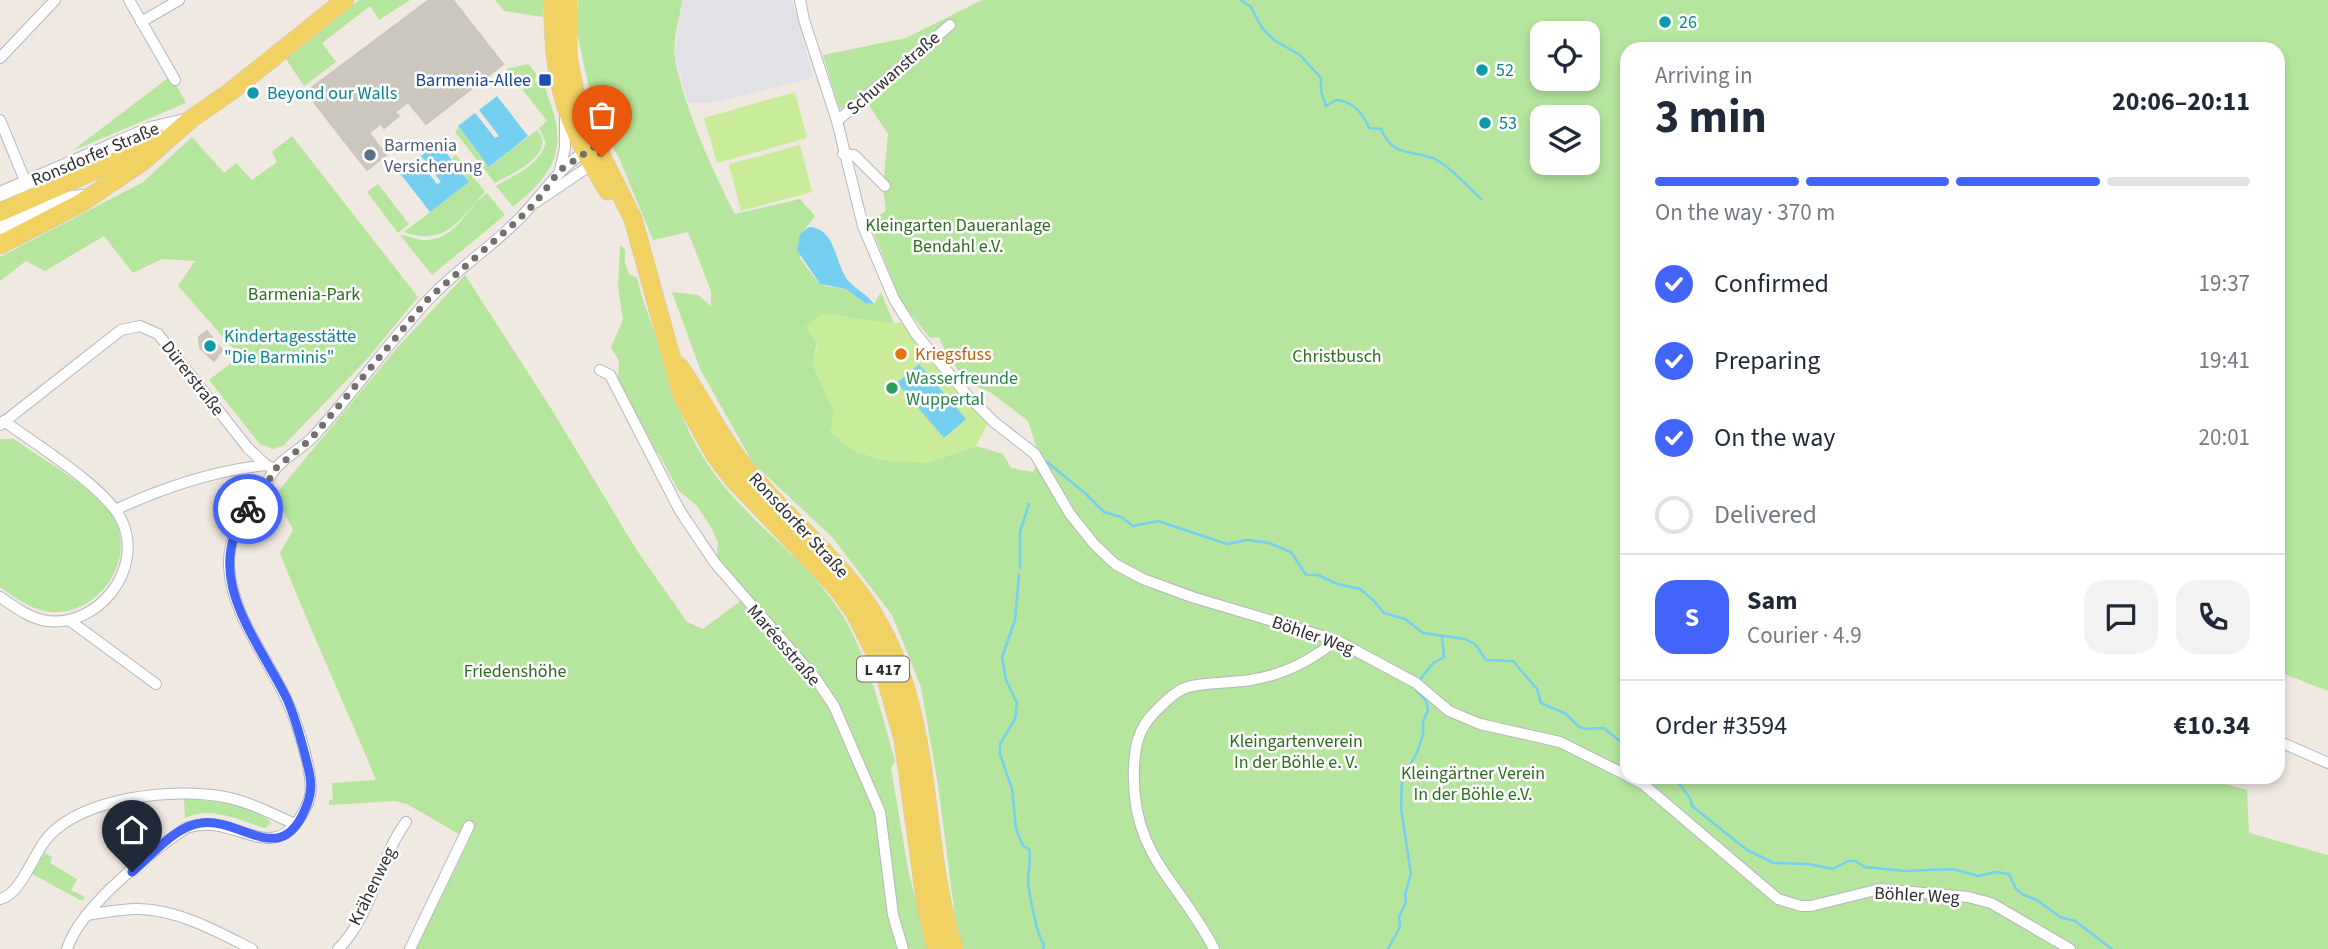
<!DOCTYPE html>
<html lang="en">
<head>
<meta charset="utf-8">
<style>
	body { margin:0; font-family:"Source Sans 3",sans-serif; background:#f2f2f3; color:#1f2937; height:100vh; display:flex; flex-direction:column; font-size:26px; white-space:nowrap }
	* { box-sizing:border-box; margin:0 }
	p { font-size:23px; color:#747a83 }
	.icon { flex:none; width:38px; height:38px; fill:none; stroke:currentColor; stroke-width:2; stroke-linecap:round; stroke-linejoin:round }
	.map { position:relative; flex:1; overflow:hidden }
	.side { position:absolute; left:1620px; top:42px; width:665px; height:742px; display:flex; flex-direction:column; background:#fff; border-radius:21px; box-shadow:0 4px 10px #0003 }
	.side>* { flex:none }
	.controls { position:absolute; left:1530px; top:21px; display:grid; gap:14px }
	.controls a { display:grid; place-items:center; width:70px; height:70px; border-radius:14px; background:#fff; box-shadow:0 4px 10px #0003; font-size:35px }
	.pin { position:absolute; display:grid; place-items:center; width:60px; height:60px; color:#fff; margin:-72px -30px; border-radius:50% 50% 50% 0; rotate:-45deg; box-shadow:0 0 7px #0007 }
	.pin .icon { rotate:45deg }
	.courier { position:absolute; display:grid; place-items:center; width:70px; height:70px; margin:-35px; border:5px solid #4264fb; border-radius:50%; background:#fff; color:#222; box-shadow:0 2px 9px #0007 }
	.overview em { font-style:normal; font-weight:700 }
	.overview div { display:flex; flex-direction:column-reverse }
	.overview { display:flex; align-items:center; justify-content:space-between; height:119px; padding:0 35px }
	h1 { font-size:46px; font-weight:700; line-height:52px }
	.bar { display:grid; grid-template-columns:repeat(4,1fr); gap:10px 7px; align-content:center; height:84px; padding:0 35px }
	.bar i { height:9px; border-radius:5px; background:#e0e1e3 }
	.bar .current { background:#4264fb }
	.bar p { grid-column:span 4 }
	.line { display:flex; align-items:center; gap:18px; padding:0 35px; border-top:2px solid #e0e1e3 }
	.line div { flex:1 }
	.round { display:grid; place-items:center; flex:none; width:74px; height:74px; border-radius:21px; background:#f2f2f3 }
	ol { padding:0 35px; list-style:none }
	li { display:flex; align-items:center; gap:21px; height:77px }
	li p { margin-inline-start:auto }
	li .icon { padding:7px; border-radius:50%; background:#4264fb; color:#fff; stroke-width:4 }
	li:last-child { color:#747a83 }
	li i { width:38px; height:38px; border:4px solid #e0e1e3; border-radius:50% }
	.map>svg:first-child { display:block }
	.industrial { fill:#e3e1e8 }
	.green { fill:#b6e59e; fill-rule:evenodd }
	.pitch { fill:#c9ec9a }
	.water { fill:#75cff0 }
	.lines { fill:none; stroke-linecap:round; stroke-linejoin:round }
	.stream { stroke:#75cff0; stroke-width:2.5 }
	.building { fill:#cbc7bf; stroke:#cbc5ba; stroke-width:2 }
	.minor-casing { stroke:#b4b7c1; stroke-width:12 }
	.tertiary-casing { stroke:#b4b7c1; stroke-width:16 }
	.primary-casing { stroke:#c9c9c9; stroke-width:19 }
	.minor { stroke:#fff; stroke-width:10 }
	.tertiary { stroke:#fff; stroke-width:14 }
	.primary { stroke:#f2d163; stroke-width:18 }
	.done { stroke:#726f6d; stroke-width:7; stroke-dasharray:0 12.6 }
	.route { stroke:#4264fb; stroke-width:9 }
	.culture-dot { fill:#0f9aa8; stroke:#fff; stroke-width:2.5 }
	.transit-dot { fill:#1a4fb4; stroke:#fff; stroke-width:2.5 }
	.service-dot { fill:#5c6f8a; stroke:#fff; stroke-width:2.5 }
	.food-dot { fill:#e8710a; stroke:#fff; stroke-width:2.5 }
	.leisure-dot { fill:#2e9e5b; stroke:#fff; stroke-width:2.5 }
	.labels { text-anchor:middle; stroke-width:5; stroke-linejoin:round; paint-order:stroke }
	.shield { fill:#fff; stroke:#6d6d6d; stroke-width:2 }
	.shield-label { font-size:16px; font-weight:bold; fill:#2e2e2e }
	.culture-label { font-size:18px; fill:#0d838f; stroke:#fff; text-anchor:start }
	.street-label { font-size:18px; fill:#2e2e2e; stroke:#fff }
	.transit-label { font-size:18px; fill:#164399; stroke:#fff; text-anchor:end }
	.service-label { font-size:18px; fill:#4e5e75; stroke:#fff; text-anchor:start }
	.park-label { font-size:18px; fill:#2c6e1b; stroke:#fff }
	.food-label { font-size:18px; fill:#c56008; stroke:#fff; text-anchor:start }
	.leisure-label { font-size:18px; fill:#27864d; stroke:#fff; text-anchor:start }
</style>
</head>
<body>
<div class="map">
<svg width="2328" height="949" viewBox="0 0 2328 949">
	<rect width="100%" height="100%" fill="#efe9e1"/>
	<path class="industrial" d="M682,0H792L813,78L718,102L688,103L675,56Z"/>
	<g class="green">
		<path d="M359,0H410L379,20L370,6L322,43L336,62L304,86L286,59Z"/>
		<path d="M495,0H544L543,17L504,11Z"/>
		<path d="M578,0H682C680,18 672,41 675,59C684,107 712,170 735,214L800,199L815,216L805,229L800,258L816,280L825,286L846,289L865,303L874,304L881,292L894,324L821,314L813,365L834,411L926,463L976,446L1003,454L1011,468L1033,472L1040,458L1028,421L990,392L969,384L948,357L939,337L930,338L901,302L869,221L886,211L883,188L888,134L863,96L854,103L839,109L823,55L906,38L982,0H2328V691L2279,672L2278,436L2283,410L2278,404V49H1628V777H2200L2247,790L2249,833L2328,855V949H964L957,932L938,785L921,687L892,615L832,537L753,463L700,369L672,292L698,295L711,306V291L688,232L653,240L619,158L603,129L589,88L577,32ZM1542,33H1587V79H1542ZM1542,117H1587V163H1542Z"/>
		<path d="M528,64L536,73L535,83L540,79L538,74H542C544,87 549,98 553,111C567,156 547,179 513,207L496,186C517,174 538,166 546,143L539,128L547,121L523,90L525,87L523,85L520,86L506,69Z"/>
		<path d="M168,78L174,81L186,103L72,151Z"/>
		<path d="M459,128L489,167L537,130C558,153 512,174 495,183L455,132Z"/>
		<path d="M292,136L418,297L367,359L283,446L273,449L260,444L209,380L240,356L178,286L195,261L162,259L133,273L104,236L45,271L26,261L0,281V257L143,182L192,137L224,173L236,163L252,180L277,162L272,152Z"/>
		<path d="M456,155L485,192C460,219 446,247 404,232L469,182L452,158Z"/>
		<path d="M378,184L409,224L398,233L367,192Z"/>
		<path d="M487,193L505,215L432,275L400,235C409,235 418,241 427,240C458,238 465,209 487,193Z"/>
		<path d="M620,245L625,249V263L629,274L637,278C643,304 654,328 661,353C677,411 694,453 735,499C771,539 823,577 848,625C871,668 882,715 895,761L891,768L908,869L927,949H416L469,840L407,804L394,801L329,805V800H333L332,783L376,780C345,704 310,630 280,553L293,530L284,512L270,501L397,348L465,275L552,410L636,549L687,622L703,629L747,596L717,556L718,543L711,527L697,506L678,490L659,454L646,443L618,378L619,361L611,347L623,320L618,287Z"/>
		<path d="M0,439H14C43,460 90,485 111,514C139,554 103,610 58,612C36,613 16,599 0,587Z"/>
		<path d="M184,799C208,800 255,804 271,823L265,828C240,821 211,805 185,818Z"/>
		<path d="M45,853L52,857L50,863L77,879L71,890L85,897L82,901L32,874Z"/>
	</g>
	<g class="pitch">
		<path d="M795,92L807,138L717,163L704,118Z"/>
		<path d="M800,145L812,192L741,211L729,164Z"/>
		<path d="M821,313L894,324L906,321L988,423L976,446L926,463L880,460L852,450L830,432L834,411L813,365L817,345L806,327Z"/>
	</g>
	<g class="water">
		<path d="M497,96L528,136L489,167L458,126L475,113L495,138L499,136L479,110Z"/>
		<path d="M438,142L469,182L430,212L399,172L417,159L437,184L441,182L421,156Z"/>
		<path d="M809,227C835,228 835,261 846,278C853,288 866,293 874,304L865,303L846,289L820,284L797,250L800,234Z"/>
		<path d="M919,364L966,419L944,438L897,383Z"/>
	</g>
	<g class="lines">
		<g class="stream">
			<path d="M1241,0L1251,7L1262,28L1274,40L1300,55L1321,78V91L1326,106L1336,100C1352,101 1363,113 1369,128L1381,129C1393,158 1411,149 1435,159C1451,167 1468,187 1481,199"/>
			<path d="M1047,462L1086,494L1104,512L1121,517L1133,526L1158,521L1227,544L1247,540L1269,543L1291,552L1306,575H1318L1337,584L1360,589L1373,600L1384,613L1405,619L1423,633L1465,639L1475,644L1486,660L1513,661L1537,689L1541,703L1566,714L1578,726L1585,729L1604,728L1628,748"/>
			<path d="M1020,568V532L1029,504"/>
			<path d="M1019,575L1015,620L1002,657L1006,680L1017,703L1015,719L1000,744V754L1012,789L1016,829L1023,846L1029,849C1031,861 1029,867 1028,878C1028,889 1037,937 1044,944L1043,949"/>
			<path d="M1419,681L1433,663L1444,657L1442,637"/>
			<path d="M1659,777L1664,780L1678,782L1690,798L1692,806L1747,850L1774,863L1808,864L1833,869L1848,861H1855L1865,867L1905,871L1953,869L1978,876L1996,872L2009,874L2016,889L2022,894L2037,900L2060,917L2075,921L2112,949"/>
			<path d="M1388,949L1400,927L1399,917L1406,902L1405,894L1411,874L1401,808L1402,780L1417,752L1423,735V722L1428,710L1426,701L1416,690"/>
		</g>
	</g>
	<g class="building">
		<path d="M429,0H453L503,64L426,124L408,102L395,112L399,116L384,128L381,123L369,133L386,155L367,170L306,92Z"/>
		<path d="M207,331L222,350L214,361L200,348L199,337Z"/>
	</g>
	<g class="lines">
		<g class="minor-casing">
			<g id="minor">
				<path d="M129,0L175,80"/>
				<path d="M800,0L804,20L837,121L863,226L894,299L916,334L968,396L994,422L1035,454L1070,514L1094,544L1115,564L1143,579L1192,597L1336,640L1416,683L1449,711L1480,724L1560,742L1628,776"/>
				<path d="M141,22L179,0"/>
				<path d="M0,58L55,0"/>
				<path d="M0,120L26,183"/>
				<path d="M837,121L950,25"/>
				<path d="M843,154L854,155L885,186"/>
				<path d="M560,170L565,148V117"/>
				<path d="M536,202L594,163"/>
				<path d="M600,370L610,375L680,511L715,563L816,679L834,706L880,812L893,915L903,949"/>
				<path d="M0,425L121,330L140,326L158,334L248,448L266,465L275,469"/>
				<path d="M115,510C164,487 212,471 266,465"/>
				<path d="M0,597C15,607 29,618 47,621C99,627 144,569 122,521C107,488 35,444 4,421"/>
				<path d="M69,620L156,684"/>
				<path d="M2278,741L2328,763"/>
				<path d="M1629,777L1643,784L1778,899L1801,906H1811L1880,889L1968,897L1991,903L2070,949"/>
				<path d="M0,899C21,895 33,854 48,837C84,797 175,787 225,797C250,802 272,814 295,824"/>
				<path d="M86,915C103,913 122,908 140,909C179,910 218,932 252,949"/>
				<path d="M67,949C81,906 149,853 186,828C236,810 274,873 306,807C314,792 310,777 307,761C302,740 296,720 287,701C268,658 231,614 229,566C228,534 244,520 260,495C266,487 268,477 276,468C286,456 301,449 312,438C353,394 387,344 428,300C456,270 490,248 519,219C543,195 558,167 589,149"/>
				<path d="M338,949C372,916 378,860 406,822"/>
				<path d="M410,949L469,826"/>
				<path d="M1214,949C1179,880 1130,855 1134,767C1135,746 1138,730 1153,714C1164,703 1176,689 1192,686C1211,682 1231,683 1250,680C1283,675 1311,661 1336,640"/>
			</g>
		</g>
		<g class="tertiary-casing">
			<g id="tertiary">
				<path d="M0,194L151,129L189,120"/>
				<path d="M0,227L64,199L90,196"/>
			</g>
		</g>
		<g class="primary-casing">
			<g id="primary">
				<path d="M553,0C552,81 565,122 608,191"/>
				<path d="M568,0V56L575,92L602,157L633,219L682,396L715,455L733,479L837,588L855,613L883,669L903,739L926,906L936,949"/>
				<path d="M0,212L123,158L158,138"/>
				<path d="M0,245L81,203L142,162L191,119L230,92L345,0"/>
				<path d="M679,366C704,402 722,442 752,476C810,544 867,578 899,668C932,759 925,858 954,949"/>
			</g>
		</g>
		<use href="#minor" class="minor"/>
		<use href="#tertiary" class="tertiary"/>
		<use href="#primary" class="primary"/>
	</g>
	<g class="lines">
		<path class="done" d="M248,509L262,493L275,469L311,439L429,298L517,221L536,202L560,170L597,145L602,157"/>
		<path class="route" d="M132,872C151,856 175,826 201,823C243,817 283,873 308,802C314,786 309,771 305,755C300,736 295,717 287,699C258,639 200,576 248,509"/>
	</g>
	<g class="culture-dot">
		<circle cx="1665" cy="22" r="7"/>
		<circle cx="1482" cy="70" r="7"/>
		<circle cx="253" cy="93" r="7"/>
		<circle cx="1485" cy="123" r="7"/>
		<circle cx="210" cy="346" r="7"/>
	</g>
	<rect class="transit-dot" x="538" y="73" width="14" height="14" rx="3.5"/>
	<circle class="service-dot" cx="370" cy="155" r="7"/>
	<circle class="food-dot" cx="901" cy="354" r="7"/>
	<circle class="leisure-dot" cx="892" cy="388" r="7"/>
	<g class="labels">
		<rect class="shield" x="857" y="656.5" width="52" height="25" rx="5"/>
		<g class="shield-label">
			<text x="883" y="675">L 417</text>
		</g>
		<g class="culture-label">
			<text x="1679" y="28">26</text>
			<text x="1496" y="76">52</text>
			<text x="267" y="99">Beyond our Walls</text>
			<text x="1499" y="129">53</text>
			<text x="224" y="342">Kindertagesstätte<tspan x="224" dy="21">"Die Barminis"</tspan></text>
		</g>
		<g class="street-label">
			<text transform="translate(893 73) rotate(-41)" y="6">Schuwanstraße</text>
			<text transform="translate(95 154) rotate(-23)" y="6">Ronsdorfer Straße</text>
			<text transform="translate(193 378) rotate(52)" y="6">Dürerstraße</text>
			<text transform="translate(799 525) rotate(47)" y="6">Ronsdorfer Straße</text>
			<text transform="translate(1313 635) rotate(19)" y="6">Böhler Weg</text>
			<text transform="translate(784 645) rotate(49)" y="6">Maréesstraße</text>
			<text transform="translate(372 886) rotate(-64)" y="6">Krähenweg</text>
			<text transform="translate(1917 895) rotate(3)" y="6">Böhler Weg</text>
		</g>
		<g class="transit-label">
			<text x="531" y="86">Barmenia-Allee</text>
		</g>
		<g class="service-label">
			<text x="384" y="151">Barmenia<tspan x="384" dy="21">Versicherung</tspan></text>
		</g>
		<g class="park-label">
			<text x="958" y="231">Kleingarten Daueranlage<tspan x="958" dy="21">Bendahl e.V.</tspan></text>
			<text x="304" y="300">Barmenia-Park</text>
			<text x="1337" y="362">Christbusch</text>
			<text x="515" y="677">Friedenshöhe</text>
			<text x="1296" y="747">Kleingartenverein<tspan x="1296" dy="21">In der Böhle e. V.</tspan></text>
			<text x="1473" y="779">Kleingärtner Verein<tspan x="1473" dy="21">In der Böhle e.V.</tspan></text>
		</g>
		<g class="food-label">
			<text x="915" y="360">Kriegsfuss</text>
		</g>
		<g class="leisure-label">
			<text x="906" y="384">Wasserfreunde<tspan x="906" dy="21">Wuppertal</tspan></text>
		</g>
	</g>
</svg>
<div class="controls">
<a><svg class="icon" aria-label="locate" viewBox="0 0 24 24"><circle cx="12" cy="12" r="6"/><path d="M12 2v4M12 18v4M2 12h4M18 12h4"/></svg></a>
<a><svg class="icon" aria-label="layers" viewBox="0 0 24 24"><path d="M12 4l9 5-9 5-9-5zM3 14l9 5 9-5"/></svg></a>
</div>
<div class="pin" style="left:602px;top:157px;background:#ea580c"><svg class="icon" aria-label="bag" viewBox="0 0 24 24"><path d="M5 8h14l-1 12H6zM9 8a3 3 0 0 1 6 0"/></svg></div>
<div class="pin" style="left:132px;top:872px;background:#1f2937"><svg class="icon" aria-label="home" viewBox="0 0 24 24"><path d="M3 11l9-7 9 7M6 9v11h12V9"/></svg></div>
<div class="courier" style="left:248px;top:509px"><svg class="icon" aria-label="bike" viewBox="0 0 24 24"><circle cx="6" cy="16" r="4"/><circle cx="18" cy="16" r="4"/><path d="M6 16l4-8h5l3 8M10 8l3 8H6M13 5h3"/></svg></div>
<section class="side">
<div class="overview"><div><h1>3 min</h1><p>Arriving in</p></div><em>20:06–20:11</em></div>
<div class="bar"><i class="current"></i><i class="current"></i><i class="current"></i><i></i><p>On the way · 370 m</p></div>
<ol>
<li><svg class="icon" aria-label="check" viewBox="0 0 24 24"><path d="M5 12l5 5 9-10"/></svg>Confirmed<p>19:37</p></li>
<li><svg class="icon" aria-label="check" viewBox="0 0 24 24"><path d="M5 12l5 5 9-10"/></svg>Preparing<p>19:41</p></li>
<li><svg class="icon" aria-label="check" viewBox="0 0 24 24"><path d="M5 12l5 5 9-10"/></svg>On the way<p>20:01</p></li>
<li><i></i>Delivered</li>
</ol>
<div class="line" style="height:126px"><b class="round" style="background:#4264fb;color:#fff">S</b><div><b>Sam</b><p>Courier · 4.9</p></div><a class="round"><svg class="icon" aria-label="chat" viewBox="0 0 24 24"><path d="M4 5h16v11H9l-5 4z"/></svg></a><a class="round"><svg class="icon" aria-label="phone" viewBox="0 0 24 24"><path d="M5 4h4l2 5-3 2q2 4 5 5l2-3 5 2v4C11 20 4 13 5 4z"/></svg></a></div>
<div class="line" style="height:91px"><div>Order #3594</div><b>€10.34</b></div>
</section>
</div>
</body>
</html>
